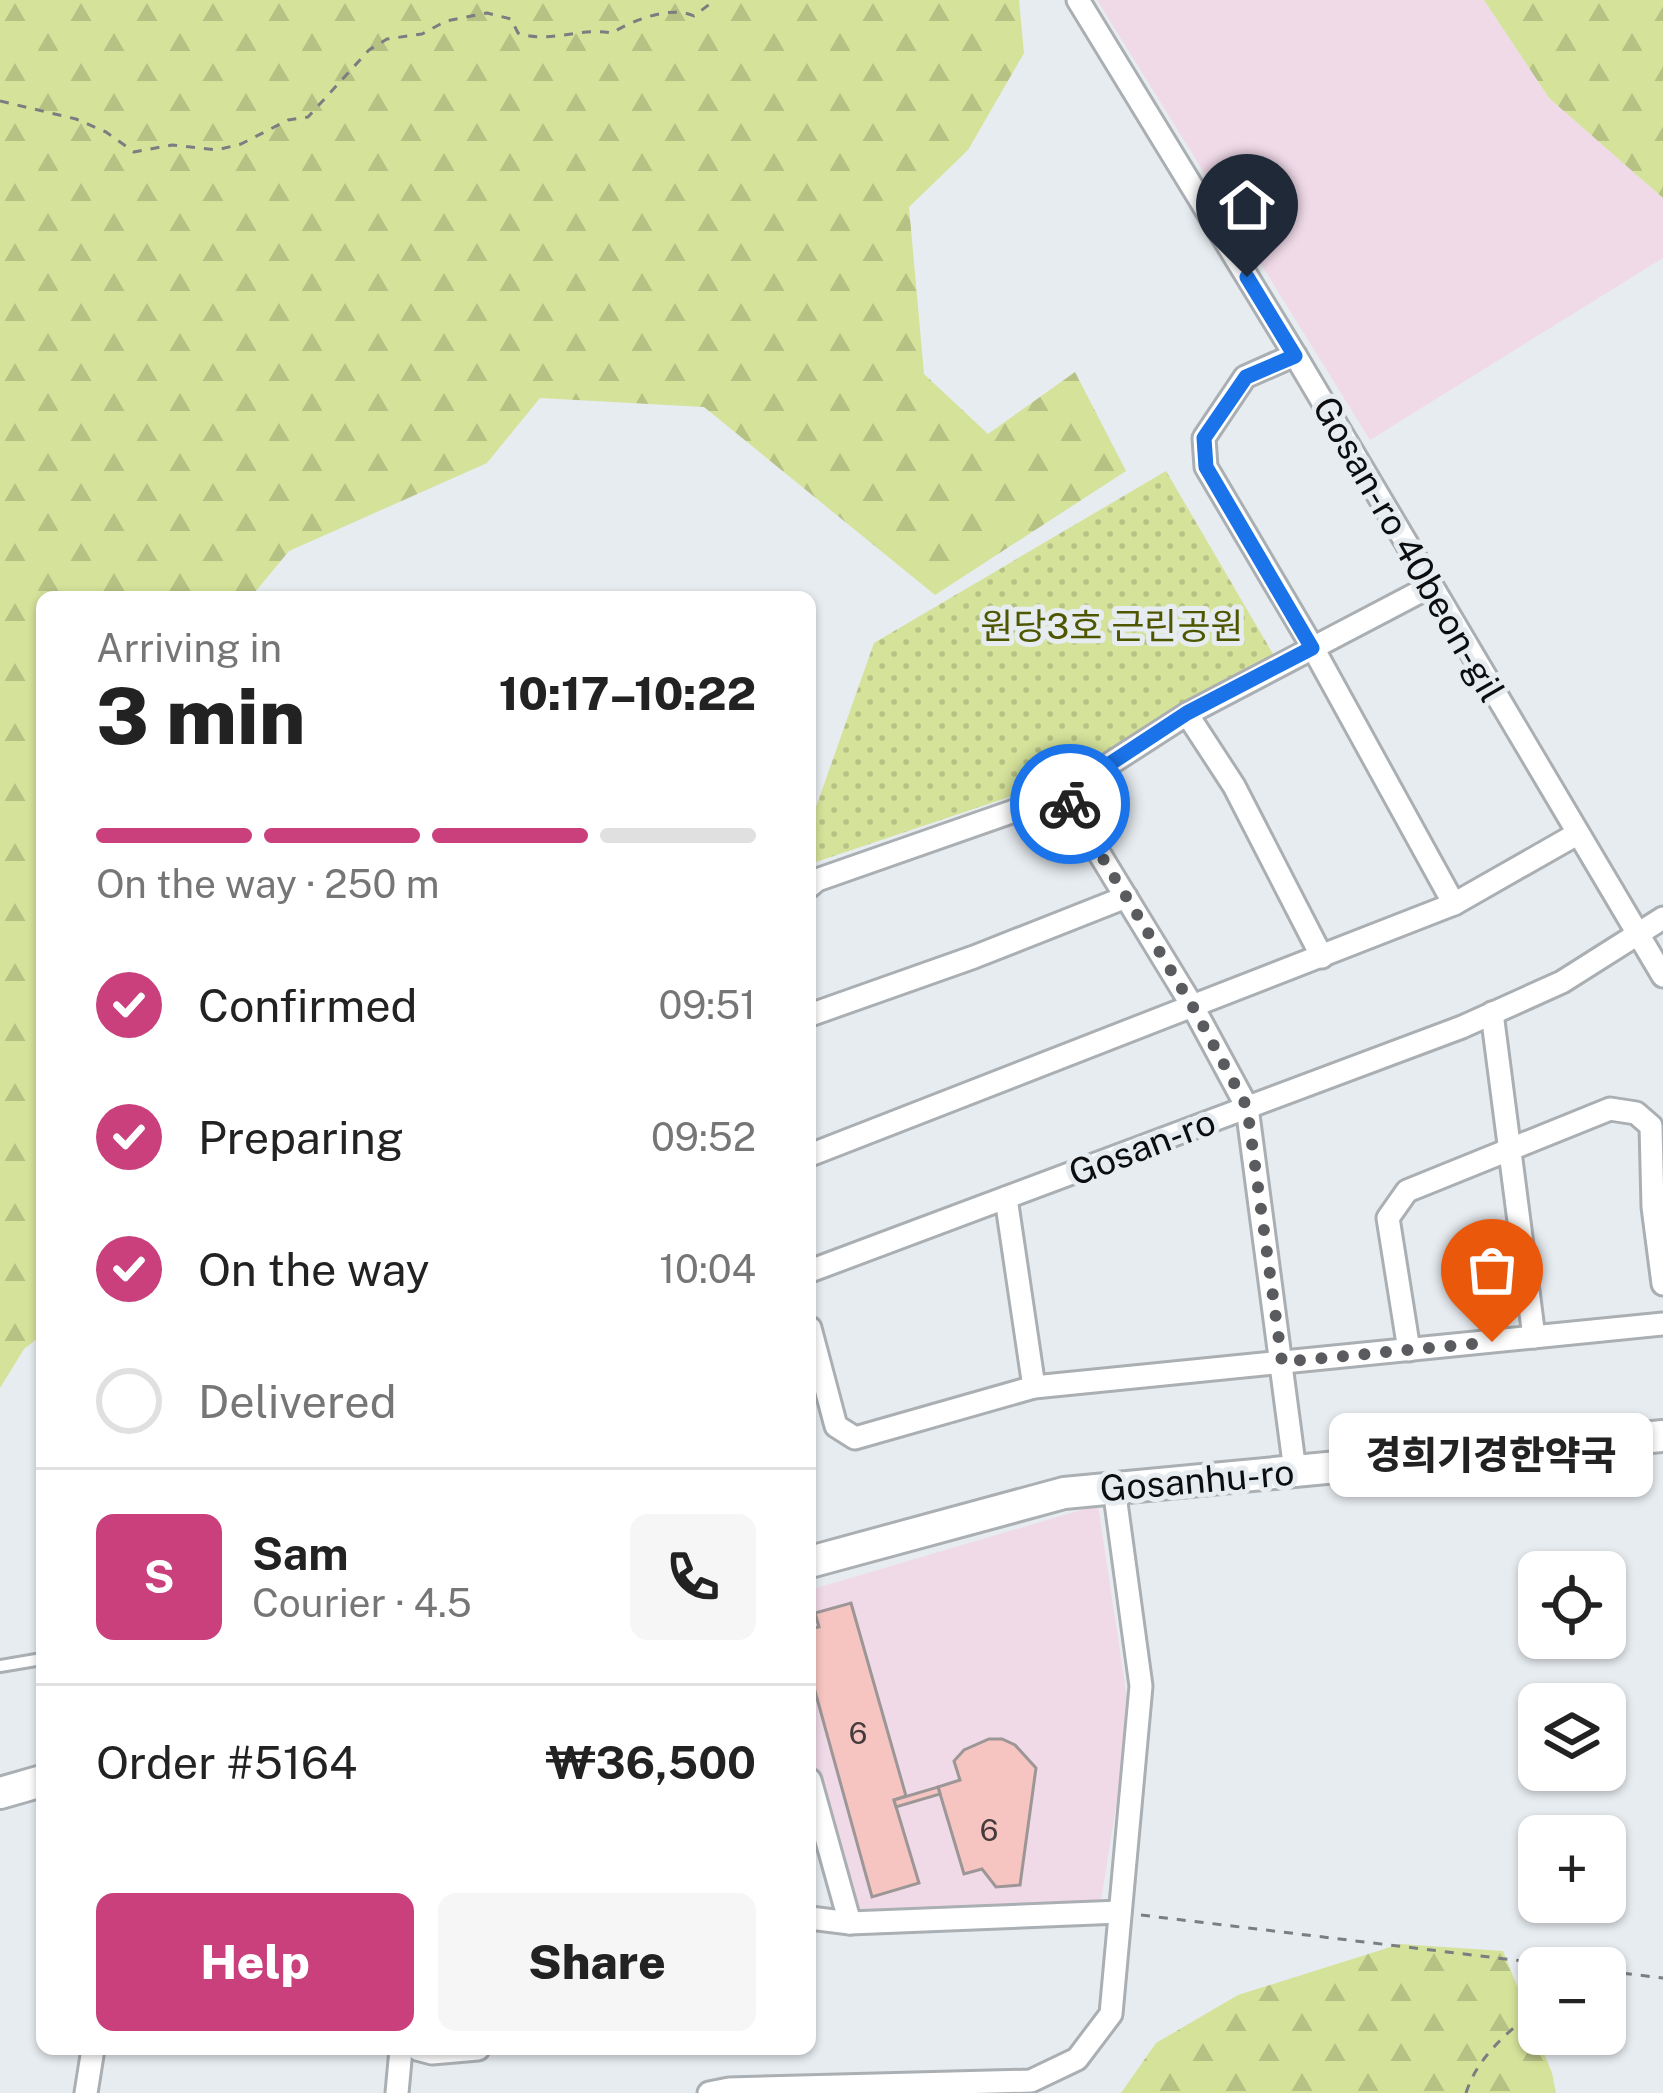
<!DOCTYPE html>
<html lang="en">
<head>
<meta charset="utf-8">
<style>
	body { margin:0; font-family:"Public Sans","Noto Sans KR",sans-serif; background:#f6f6f6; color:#222; height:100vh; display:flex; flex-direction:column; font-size:45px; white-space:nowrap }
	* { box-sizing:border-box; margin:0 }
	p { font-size:39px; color:#767676 }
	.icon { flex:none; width:66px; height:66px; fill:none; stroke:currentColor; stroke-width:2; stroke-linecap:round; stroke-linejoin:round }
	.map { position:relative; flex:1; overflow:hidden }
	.panel { position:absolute; left:36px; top:591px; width:780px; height:1464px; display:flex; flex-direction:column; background:#fff; border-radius:18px; box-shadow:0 3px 9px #0004 }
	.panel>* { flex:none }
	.fabs { position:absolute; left:1518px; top:1551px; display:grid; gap:24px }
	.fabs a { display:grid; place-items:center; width:108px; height:108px; border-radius:18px; background:#fff; box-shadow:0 3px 9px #0004; font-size:60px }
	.pin { position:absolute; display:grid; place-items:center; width:102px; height:102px; color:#fff; margin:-123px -51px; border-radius:50% 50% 50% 0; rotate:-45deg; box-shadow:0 0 12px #0007 }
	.pin .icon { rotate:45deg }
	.courier { position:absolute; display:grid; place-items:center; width:120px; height:120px; margin:-60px; border:9px solid #1a73e8; border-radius:50%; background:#fff; color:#222; box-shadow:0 3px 15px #0007 }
	.bubble { position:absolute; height:84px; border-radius:18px; background:#fff; box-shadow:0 3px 9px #0004; font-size:39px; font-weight:800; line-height:84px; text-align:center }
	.overview em { font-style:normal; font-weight:800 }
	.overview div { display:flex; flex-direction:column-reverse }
	.overview { display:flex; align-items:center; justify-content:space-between; height:204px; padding:0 60px }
	h1 { font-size:78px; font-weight:800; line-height:90px }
	.bar { display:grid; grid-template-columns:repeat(4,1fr); gap:18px 12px; align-content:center; height:144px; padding:0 60px }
	.bar i { height:15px; border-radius:9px; background:#e0e0e0 }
	.bar .selected { background:#c9407c }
	.bar p { grid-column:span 4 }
	.line { display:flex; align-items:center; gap:30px; padding:0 60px; border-top:3px solid #e0e0e0 }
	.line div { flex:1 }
	.round { display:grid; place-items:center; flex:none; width:126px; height:126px; border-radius:18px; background:#f6f6f6 }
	ol { padding:0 60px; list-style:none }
	li { display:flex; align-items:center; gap:36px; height:132px }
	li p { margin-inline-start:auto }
	li .icon { padding:12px; border-radius:50%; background:#c9407c; color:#fff; stroke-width:4 }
	li:last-child { color:#767676 }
	li i { width:66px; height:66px; border:6px solid #e0e0e0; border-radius:50% }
	.button { display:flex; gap:24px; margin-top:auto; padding:24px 60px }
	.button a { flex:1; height:138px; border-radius:18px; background:#c9407c; color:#fff; font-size:48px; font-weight:800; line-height:138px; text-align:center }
	.button a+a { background:#f6f6f6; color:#222 }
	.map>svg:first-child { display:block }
	.education { fill:#f0dae8 }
	.forest { fill:url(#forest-firs) }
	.park { fill:url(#park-dots) }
	.building { fill:#f6c5c1; stroke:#9d9696; stroke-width:3 }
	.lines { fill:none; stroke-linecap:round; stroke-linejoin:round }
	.lane-casing { stroke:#aaafb3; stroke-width:16 }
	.street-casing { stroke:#aaafb3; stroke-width:27 }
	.secondary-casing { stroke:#aaafb3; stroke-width:36 }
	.path { stroke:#7a7e81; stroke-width:3; stroke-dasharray:9 9; stroke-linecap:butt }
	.lane { stroke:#fff; stroke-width:10 }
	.street { stroke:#fff; stroke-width:21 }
	.secondary { stroke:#fff; stroke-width:30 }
	.done { stroke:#595b5e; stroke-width:12; stroke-dasharray:0 21.6 }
	.route { stroke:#1a73e8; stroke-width:15 }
	.labels { text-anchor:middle; stroke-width:10; stroke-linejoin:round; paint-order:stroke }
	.number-label { font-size:30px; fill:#463b3c }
	.street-label { font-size:36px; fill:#0c0d0f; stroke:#e7ecf0 }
	.park-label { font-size:36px; fill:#4e5700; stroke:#e7ecf0 }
</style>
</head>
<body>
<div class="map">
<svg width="1663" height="2093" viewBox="0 0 1663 2093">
	<defs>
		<pattern id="forest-firs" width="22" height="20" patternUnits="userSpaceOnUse" patternTransform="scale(3)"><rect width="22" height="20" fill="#d5e29a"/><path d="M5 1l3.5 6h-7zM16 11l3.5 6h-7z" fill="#b6c184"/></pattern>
		<pattern id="park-dots" width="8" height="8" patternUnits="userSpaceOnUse" patternTransform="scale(3)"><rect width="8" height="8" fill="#d5e29a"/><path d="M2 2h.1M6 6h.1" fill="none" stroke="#b6c184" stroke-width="1.8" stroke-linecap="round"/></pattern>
	</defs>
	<rect width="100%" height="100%" fill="#e7ecf0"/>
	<g class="education">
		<path d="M1097,0H1484L1549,98L1663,198V258L1370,440Z"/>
		<path d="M1098,1505L1130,1718L1101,1901L857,1910L810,1749V1590Z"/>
	</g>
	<g class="forest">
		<path d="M0,0H1019L1024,53L968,150L909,207L924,374L988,434L1075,372L1126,471L935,595L704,407L540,398L487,463L289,551L251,597H42V1335L24,1349L0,1388Z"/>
		<path d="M1484,0H1663V198L1549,98Z"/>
		<path d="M1400,1944L1503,1951L1552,2073L1556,2093H1121L1156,2043L1238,1995Z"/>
	</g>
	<path class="park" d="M1166,471L1273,654L1057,781L810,864V824L874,643Z"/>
	<g class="building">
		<path d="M851,1603L906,1796L894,1800L919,1883L872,1897L810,1673V1629L819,1627L815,1613Z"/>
		<path d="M989,1739H1002L1015,1745L1036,1768L1020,1885L996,1887L982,1869L964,1874L938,1787L960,1780L954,1761L964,1750Z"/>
		<path d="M938,1787L940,1794L896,1807L894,1800Z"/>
	</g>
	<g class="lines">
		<g class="lane-casing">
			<path id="lane" d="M0,1666L42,1659"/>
		</g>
		<g class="street-casing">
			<g id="street">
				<path d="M1078,0L1295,355L1663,976"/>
				<path d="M1295,355L1245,377L1204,438L1206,467L1313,648L1454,904"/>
				<path d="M1187,714L1234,786L1322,957"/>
				<path d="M1063,794L1193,1007L1247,1107L1295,1471"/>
				<path d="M810,886L817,880L1063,794L1187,714L1431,586"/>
				<path d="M1492,1013L1534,1337"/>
				<path d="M810,1015L974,957L1126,897"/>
				<path d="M810,1155L1454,904L1577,834"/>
				<path d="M1006,1198L1034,1387"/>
				<path d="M810,1271L1462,1027L1562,982L1663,918"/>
				<path d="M810,1328L836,1426L855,1438L1034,1387L1663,1324"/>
				<path d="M1409,1350L1388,1218L1407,1191L1610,1109L1636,1113L1651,1126L1653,1207L1663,1284"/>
				<path d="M810,1780L850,1923"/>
				<path d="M810,1918L850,1923L1120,1912"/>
				<path d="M417,2049L432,2053L478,2049"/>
				<path d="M86,2093L93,2049"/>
				<path d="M397,2093L401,2049"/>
				<path d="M709,2093L729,2089L1031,2081L1077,2059L1111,2014L1141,1686L1114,1488"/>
			</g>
		</g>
		<g class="secondary-casing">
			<g id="secondary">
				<path d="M810,1562L1064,1493L1663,1436"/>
				<path d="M0,1793L42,1781"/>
			</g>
		</g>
		<g class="path">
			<path d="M0,101L76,119L106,132L134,152L172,145L217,150L241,144L288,120L308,117L369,50L387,39L422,34L446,21L487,13L511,19L518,33C548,44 580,27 612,33C633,20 672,5 694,16L715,0"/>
			<path d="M1141,1915L1580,1968"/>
			<path d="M1605,1971L1663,1978"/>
			<path d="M1466,2093C1478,2055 1510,2031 1539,2006"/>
		</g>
		<use href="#lane" class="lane"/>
		<use href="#street" class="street"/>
		<use href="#secondary" class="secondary"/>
	</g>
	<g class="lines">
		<path class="done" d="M1070,804L1193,1007L1247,1107L1282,1362L1492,1342"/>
		<path class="route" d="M1070,804L1064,794L1187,713L1312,648L1206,467L1204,438L1246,377L1295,356L1247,277"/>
	</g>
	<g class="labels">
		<g class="number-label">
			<text x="858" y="1744">6</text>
			<text x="989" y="1841">6</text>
		</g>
		<g class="street-label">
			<text transform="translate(1409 549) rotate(60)" y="13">Gosan-ro 40beon-gil</text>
			<text transform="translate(1142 1147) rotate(-21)" y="13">Gosan-ro</text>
			<text transform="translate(1197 1480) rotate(-5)" y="13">Gosanhu-ro</text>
		</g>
		<g class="park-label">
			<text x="1112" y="639">원당3호 근린공원</text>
		</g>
	</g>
</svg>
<div class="fabs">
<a><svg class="icon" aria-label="locate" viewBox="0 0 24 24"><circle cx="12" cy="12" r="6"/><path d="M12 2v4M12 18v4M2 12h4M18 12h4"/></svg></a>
<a><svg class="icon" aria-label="layers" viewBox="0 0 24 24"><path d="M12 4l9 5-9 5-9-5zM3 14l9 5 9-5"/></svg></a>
<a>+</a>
<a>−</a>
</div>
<div class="pin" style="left:1492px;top:1342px;background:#ea580c"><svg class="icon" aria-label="bag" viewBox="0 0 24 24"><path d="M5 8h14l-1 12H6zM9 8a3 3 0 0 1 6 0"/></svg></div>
<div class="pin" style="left:1247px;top:277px;background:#1f2937"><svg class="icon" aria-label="home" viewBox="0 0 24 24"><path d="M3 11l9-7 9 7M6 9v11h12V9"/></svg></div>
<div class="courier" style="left:1070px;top:804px"><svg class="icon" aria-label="bike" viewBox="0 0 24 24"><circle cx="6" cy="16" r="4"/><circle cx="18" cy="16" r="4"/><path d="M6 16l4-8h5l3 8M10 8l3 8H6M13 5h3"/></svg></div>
<div class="bubble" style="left:1329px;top:1413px;width:324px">경희기경한약국</div>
<section class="panel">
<div class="overview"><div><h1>3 min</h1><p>Arriving in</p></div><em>10:17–10:22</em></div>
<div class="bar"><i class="selected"></i><i class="selected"></i><i class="selected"></i><i></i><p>On the way · 250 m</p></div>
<ol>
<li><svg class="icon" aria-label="check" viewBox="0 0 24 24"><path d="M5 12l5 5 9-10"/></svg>Confirmed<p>09:51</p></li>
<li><svg class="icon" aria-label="check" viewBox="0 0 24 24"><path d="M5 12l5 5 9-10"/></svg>Preparing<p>09:52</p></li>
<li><svg class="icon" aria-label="check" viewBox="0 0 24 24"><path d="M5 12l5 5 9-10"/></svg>On the way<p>10:04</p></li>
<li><i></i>Delivered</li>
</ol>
<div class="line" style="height:216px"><b class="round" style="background:#c9407c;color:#fff">S</b><div><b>Sam</b><p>Courier · 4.5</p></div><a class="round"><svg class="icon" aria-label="phone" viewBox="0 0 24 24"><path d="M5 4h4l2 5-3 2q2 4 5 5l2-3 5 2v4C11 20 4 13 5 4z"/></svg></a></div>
<div class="line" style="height:156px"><div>Order #5164</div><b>₩36,500</b></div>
<div class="button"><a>Help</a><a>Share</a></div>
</section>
</div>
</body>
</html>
